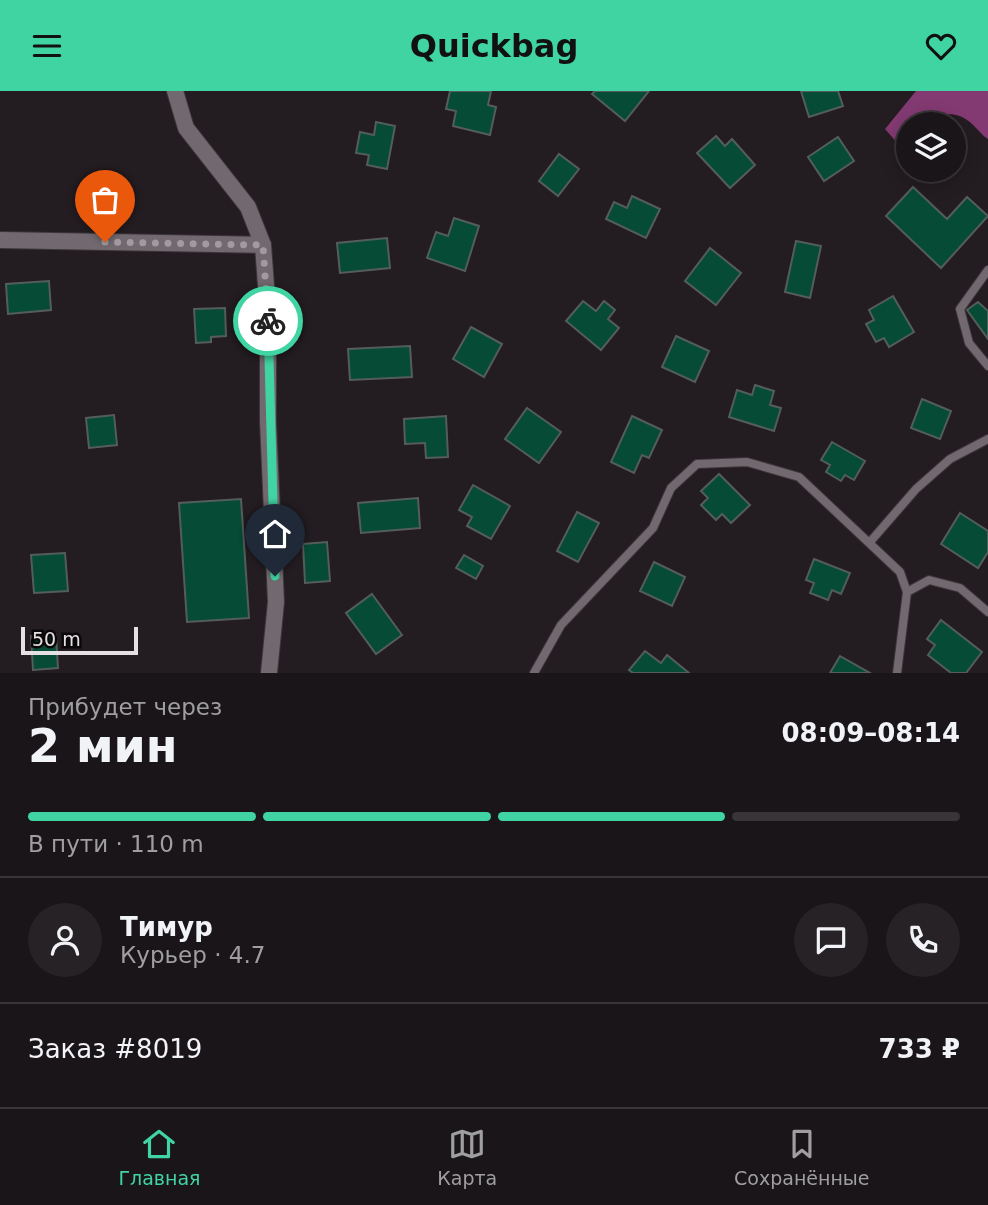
<!DOCTYPE html>
<html lang="ru">
<head>
<meta charset="utf-8">
<style>
	body { margin:0; font-family:"DejaVu Sans",sans-serif; background:#272226; color:#f1f3f6; height:100vh; display:flex; flex-direction:column; font-size:26px; white-space:nowrap }
	* { box-sizing:border-box; margin:0 }
	p { font-size:23px; color:#9f9fa2 }
	.icon { flex:none; width:38px; height:38px; fill:none; stroke:currentColor; stroke-width:2; stroke-linecap:round; stroke-linejoin:round }
	.map { position:relative; height:582px; overflow:hidden }
	.panel { display:flex; flex-direction:column; background:#1a1519; flex:1 }
	.panel>* { flex:none }
	.fabs { position:absolute; left:896px; top:21px; display:grid; gap:14px }
	.fabs a { display:grid; place-items:center; width:70px; height:70px; border-radius:50%; background:#1a1519; box-shadow:0 4px 18px #0003,0 0 0 2px #383438; font-size:35px }
	.scale { position:absolute; left:21px; bottom:18px; width:117px; box-sizing:border-box; padding-left:7px; border:4px solid #e5e0e3; border-top:0; font-size:19px; line-height:24px; white-space:nowrap; color:#e5e0e3; -webkit-text-stroke:5px #0a0709; paint-order:stroke }
	.pin { position:absolute; display:grid; place-items:center; width:60px; height:60px; color:#fff; margin:-72px -30px; border-radius:50% 50% 50% 0; rotate:-45deg; box-shadow:0 0 7px #0007 }
	.pin .icon { rotate:45deg }
	.courier { position:absolute; display:grid; place-items:center; width:70px; height:70px; margin:-35px; border:5px solid #40d4a2; border-radius:50%; background:#fff; color:#222; box-shadow:0 2px 9px #0007 }
	.head em { font-style:normal; font-weight:700 }
	.head div { display:flex; flex-direction:column-reverse }
	.head { display:flex; align-items:center; justify-content:space-between; height:119px; padding:0 28px }
	h1 { font-size:46px; font-weight:700; line-height:52px }
	.bar { display:grid; grid-template-columns:repeat(4,1fr); gap:10px 7px; align-content:center; height:84px; padding:0 28px }
	.bar i { height:9px; border-radius:5px; background:#383438 }
	.bar .selected { background:#40d4a2 }
	.bar p { grid-column:span 4 }
	.line { display:flex; align-items:center; gap:18px; padding:0 28px; border-top:2px solid #383438 }
	.line div { flex:1 }
	.round { display:grid; place-items:center; flex:none; width:74px; height:74px; border-radius:37px; background:#272226 }
	header { display:flex; justify-content:space-between; align-items:center; height:91px; padding:0 28px; background:#40d4a2; color:#111; font-size:32px; font-weight:700 }
	.menu { display:flex; justify-content:space-around; align-items:center; height:98px; border-top:2px solid #383438; background:#1a1519; font-size:19px; color:#9f9fa2 }
	.menu a { display:grid; justify-items:center; gap:4px }
	.menu .selected { color:#40d4a2 }
	.map>svg:first-child { display:block }
	.water { fill:#833a72 }
	.building { fill:#054b36; stroke:#545d59; stroke-width:2 }
	.lines { fill:none; stroke-linecap:round; stroke-linejoin:round }
	.service-casing { stroke:#3c373a; stroke-width:10 }
	.minor-casing { stroke:#3c373a; stroke-width:18 }
	.service { stroke:#71696f; stroke-width:8 }
	.minor { stroke:#71696f; stroke-width:16 }
	.done { stroke:#a19b9f; stroke-width:7; stroke-dasharray:0 12.6 }
	.route { stroke:#40d4a2; stroke-width:9 }
</style>
</head>
<body>
<header><svg class="icon" aria-label="menu" viewBox="0 0 24 24"><path d="M4 6h16M4 12h16M4 18h16"/></svg>Quickbag<svg class="icon" aria-label="heart" viewBox="0 0 24 24"><path d="M12 20l-8-8c-3-5 5-10 8-4 3-6 11-1 8 4z"/></svg></header>
<div class="map">
<svg width="988" height="582" viewBox="0 0 988 582">
	<rect width="100%" height="100%" fill="#231c21"/>
	<path class="water" d="M916,0H988V48C980,43 975,34 967,29C945,14 930,33 908,33V46L899,54L885,38Z"/>
	<g class="building">
		<path d="M450,0H491L488,14L496,16L490,44L453,35L456,20L446,18Z"/>
		<path d="M595,0H649L625,30L592,3Z"/>
		<path d="M801,0H838L843,15L809,26Z"/>
		<path d="M376,31L395,35L387,78L367,74L369,64L356,62L360,41L374,44Z"/>
		<path d="M716,45L725,55L732,48L755,74L730,97L697,62Z"/>
		<path d="M838,46L854,70L824,90L808,66Z"/>
		<path d="M559,63L579,78L558,105L539,90Z"/>
		<path d="M913,96L947,128L967,106L988,125L941,177L886,125Z"/>
		<path d="M632,105L660,118L646,147L606,128L614,111L627,117Z"/>
		<path d="M454,127L479,135L465,180L427,167L436,141L448,145Z"/>
		<path d="M387,147L390,177L340,182L337,152Z"/>
		<path d="M796,150L821,155L810,207L785,201Z"/>
		<path d="M710,157L741,182L716,214L685,190Z"/>
		<path d="M49,190L51,219L8,223L6,193Z"/>
		<path d="M893,205L914,241L889,256L884,247L876,251L866,233L874,229L869,219Z"/>
		<path d="M583,210L596,220L604,210L615,219L608,228L619,237L601,259L566,230Z"/>
		<path d="M978,211L988,220V248L967,219Z"/>
		<path d="M225,217L226,245L211,246V251L196,252L194,218Z"/>
		<path d="M471,236L502,253L484,286L453,268Z"/>
		<path d="M676,245L709,260L695,291L662,276Z"/>
		<path d="M410,255L412,286L350,289L348,258Z"/>
		<path d="M755,294L774,300L770,314L781,317L774,340L729,326L737,299L752,304Z"/>
		<path d="M922,308L951,320L940,348L911,337Z"/>
		<path d="M527,317L561,341L539,372L505,348Z"/>
		<path d="M114,324L117,354L89,357L86,327Z"/>
		<path d="M446,325L448,366L426,367L425,352L405,353L404,328Z"/>
		<path d="M632,325L662,339L649,367L642,364L634,382L611,371Z"/>
		<path d="M832,351L865,370L854,389L845,384L841,390L826,381L830,374L821,369Z"/>
		<path d="M719,383L750,414L731,432L722,423L716,429L701,414L708,407L701,400Z"/>
		<path d="M473,394L510,415L491,448L467,435L472,426L459,419Z"/>
		<path d="M418,407L420,437L361,442L358,412Z"/>
		<path d="M241,408L249,527L187,531L179,412Z"/>
		<path d="M577,421L599,432L578,471L557,460Z"/>
		<path d="M960,422L988,440V461L978,477L941,453Z"/>
		<path d="M327,451L330,490L305,492L303,453Z"/>
		<path d="M65,462L68,500L34,502L31,464Z"/>
		<path d="M464,464L483,475L476,488L456,477Z"/>
		<path d="M814,468L850,482L841,503L832,499L828,509L810,502L814,492L806,489Z"/>
		<path d="M654,471L685,486L672,515L640,500Z"/>
		<path d="M372,503L402,544L376,563L346,522Z"/>
		<path d="M941,529L982,561L966,582H951L928,564L935,554L927,548Z"/>
		<path d="M56,544L58,577L33,579L31,545Z"/>
		<path d="M645,560L661,572L667,564L689,582H633L629,579Z"/>
		<path d="M840,565L870,582H830Z"/>
	</g>
	<g class="lines">
		<g class="service-casing">
			<g id="service">
				<path d="M988,179L960,218L969,252L988,275"/>
				<path d="M870,451L916,398L950,368L988,348"/>
				<path d="M534,582L561,534L653,437L671,397L697,373L747,371L799,386L900,481L907,501"/>
				<path d="M897,582L907,501L929,489L960,497L988,521"/>
			</g>
		</g>
		<g class="minor-casing">
			<g id="minor">
				<path d="M175,0L186,37L248,116L263,154L268,222V331L276,511L269,582"/>
				<path d="M0,149L263,154"/>
			</g>
		</g>
		<use href="#service" class="service"/>
		<use href="#minor" class="minor"/>
	</g>
	<g class="lines">
		<path class="done" d="M105,151L263,154L268,230"/>
		<path class="route" d="M268,230L275,485"/>
	</g>
</svg>
<div class="fabs">
<a><svg class="icon" aria-label="layers" viewBox="0 0 24 24"><path d="M12 4l9 5-9 5-9-5zM3 14l9 5 9-5"/></svg></a>
</div>
<div class="scale">50 m</div>
<div class="pin" style="left:105px;top:151px;background:#ea580c"><svg class="icon" aria-label="bag" viewBox="0 0 24 24"><path d="M5 8h14l-1 12H6zM9 8a3 3 0 0 1 6 0"/></svg></div>
<div class="pin" style="left:275px;top:485px;background:#1f2937"><svg class="icon" aria-label="home" viewBox="0 0 24 24"><path d="M3 11l9-7 9 7M6 9v11h12V9"/></svg></div>
<div class="courier" style="left:268px;top:230px"><svg class="icon" aria-label="bike" viewBox="0 0 24 24"><circle cx="6" cy="16" r="4"/><circle cx="18" cy="16" r="4"/><path d="M6 16l4-8h5l3 8M10 8l3 8H6M13 5h3"/></svg></div>
</div>
<section class="panel">
<div class="head"><div><h1>2 мин</h1><p>Прибудет через</p></div><em>08:09–08:14</em></div>
<div class="bar"><i class="selected"></i><i class="selected"></i><i class="selected"></i><i></i><p>В пути · 110 m</p></div>
<div class="line" style="height:126px"><a class="round"><svg class="icon" aria-label="person" viewBox="0 0 24 24"><circle cx="12" cy="8" r="4"/><path d="M4 21q1-7 8-7t8 7"/></svg></a><div><b>Тимур</b><p>Курьер · 4.7</p></div><a class="round"><svg class="icon" aria-label="chat" viewBox="0 0 24 24"><path d="M4 5h16v11H9l-5 4z"/></svg></a><a class="round"><svg class="icon" aria-label="phone" viewBox="0 0 24 24"><path d="M5 4h4l2 5-3 2q2 4 5 5l2-3 5 2v4C11 20 4 13 5 4z"/></svg></a></div>
<div class="line" style="height:91px"><div>Заказ #8019</div><b>733 ₽</b></div>
</section>
<nav class="menu">
<a class="selected"><svg class="icon" aria-label="home" viewBox="0 0 24 24"><path d="M3 11l9-7 9 7M6 9v11h12V9"/></svg>Главная</a>
<a><svg class="icon" aria-label="map" viewBox="0 0 24 24"><path d="M3 6l6-2 6 2 6-2v14l-6 2-6-2-6 2zM9 4v14M15 6v14"/></svg>Карта</a>
<a><svg class="icon" aria-label="saved" viewBox="0 0 24 24"><path d="M7 4h10v16l-5-4-5 4z"/></svg>Сохранённые</a>
</nav>
</body>
</html>
